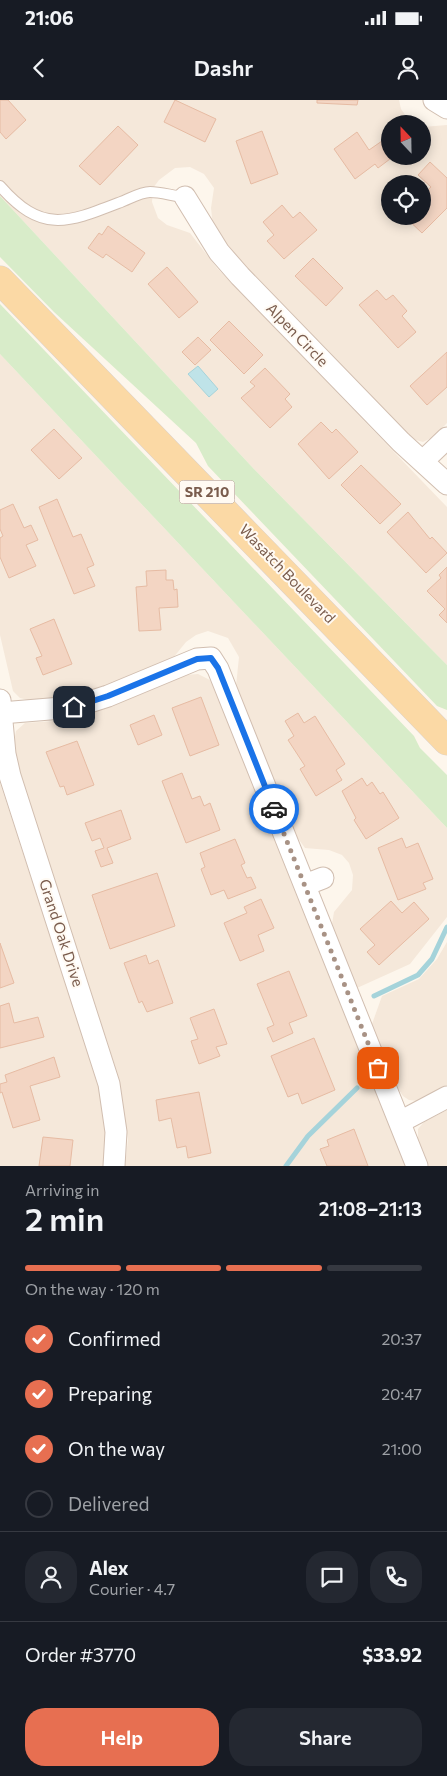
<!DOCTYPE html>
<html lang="en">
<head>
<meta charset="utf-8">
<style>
	body { margin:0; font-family:Commissioner,sans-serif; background:#242831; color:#f1f3f6; height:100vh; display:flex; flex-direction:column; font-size:19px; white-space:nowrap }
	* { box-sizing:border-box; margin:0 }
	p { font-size:16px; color:#9ea1a6 }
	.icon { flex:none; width:28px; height:28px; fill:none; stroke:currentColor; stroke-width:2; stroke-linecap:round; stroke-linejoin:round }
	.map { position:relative; height:1066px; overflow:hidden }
	.panel { display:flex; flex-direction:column; background:#171b24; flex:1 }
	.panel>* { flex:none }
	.needle { width:32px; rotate:338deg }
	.tools { position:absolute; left:381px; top:15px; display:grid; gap:10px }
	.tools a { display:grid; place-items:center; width:50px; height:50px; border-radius:50%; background:#171b24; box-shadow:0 2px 12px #0003; font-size:25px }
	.pin { position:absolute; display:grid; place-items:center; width:42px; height:42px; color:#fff; margin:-21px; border-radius:10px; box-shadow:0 2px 8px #0006 }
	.courier { position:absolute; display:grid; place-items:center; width:50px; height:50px; margin:-25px; border:4px solid #1a73e8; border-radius:50%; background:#fff; color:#222; box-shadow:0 1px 6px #0007 }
	.headline em { font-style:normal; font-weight:600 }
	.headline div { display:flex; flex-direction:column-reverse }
	.headline { display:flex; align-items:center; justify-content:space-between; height:85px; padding:0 25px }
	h1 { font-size:32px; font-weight:600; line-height:38px }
	.bar { display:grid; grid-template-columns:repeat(4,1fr); gap:8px 5px; align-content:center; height:60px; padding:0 25px }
	.bar i { height:6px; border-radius:4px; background:#363941 }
	.bar .selected { background:#e76f51 }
	.bar p { grid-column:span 4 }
	.line { display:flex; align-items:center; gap:12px; padding:0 25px; border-top:1px solid #363941 }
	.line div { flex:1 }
	.round { display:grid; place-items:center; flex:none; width:52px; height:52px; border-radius:20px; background:#242831 }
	ol { padding:0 25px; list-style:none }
	li { display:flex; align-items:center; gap:15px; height:55px }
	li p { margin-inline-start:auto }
	li .icon { padding:5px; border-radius:50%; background:#e76f51; color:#fff; stroke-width:4 }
	li:last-child { color:#9ea1a6 }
	li i { width:28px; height:28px; border:2px solid #363941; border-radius:50% }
	.cta { display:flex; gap:10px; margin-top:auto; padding:10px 25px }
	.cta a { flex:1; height:58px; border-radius:20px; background:#e76f51; color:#fff; font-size:20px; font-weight:600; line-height:58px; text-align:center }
	.cta a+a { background:#242831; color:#f1f3f6 }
	.status { display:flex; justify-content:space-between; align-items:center; height:35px; padding:0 25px; background:#171b24; direction:ltr }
	.status svg { height:14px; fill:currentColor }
	header { display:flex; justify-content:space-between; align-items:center; height:65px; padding:0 25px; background:#171b24; font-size:22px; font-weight:600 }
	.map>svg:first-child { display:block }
	.residential { fill:#f5e8da; fill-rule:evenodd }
	.green { fill:#d8ecc9 }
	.water { fill:#bfe3e8; stroke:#a5d3da }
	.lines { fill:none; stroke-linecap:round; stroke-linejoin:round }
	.stream { stroke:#a5d3da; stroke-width:5 }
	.building { fill:#f3d5c3; stroke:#e6bba3 }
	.service-casing { stroke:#d1beb0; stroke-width:12 }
	.minor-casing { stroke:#d1beb0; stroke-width:23 }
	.primary-casing { stroke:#dad1cd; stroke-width:29 }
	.service { stroke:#fff; stroke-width:10 }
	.minor { stroke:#fff; stroke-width:21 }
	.primary { stroke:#fbd9a5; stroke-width:28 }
	.done { stroke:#a89285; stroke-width:5; stroke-dasharray:0 9 }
	.route { stroke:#1a73e8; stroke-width:6 }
	.labels { text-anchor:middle; stroke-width:4; stroke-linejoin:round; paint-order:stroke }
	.shield { fill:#fffaf3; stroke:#a28b7f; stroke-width:1 }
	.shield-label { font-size:14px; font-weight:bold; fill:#7a5c4d }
	.street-label { font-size:15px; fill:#7a5c4d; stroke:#fffaf3 }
</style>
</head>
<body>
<div class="status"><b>21:06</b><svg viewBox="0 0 49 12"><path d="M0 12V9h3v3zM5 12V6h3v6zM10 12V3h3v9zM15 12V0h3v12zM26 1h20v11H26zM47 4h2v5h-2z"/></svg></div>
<header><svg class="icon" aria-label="back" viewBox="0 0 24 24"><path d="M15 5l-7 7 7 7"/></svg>Dashr<svg class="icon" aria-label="person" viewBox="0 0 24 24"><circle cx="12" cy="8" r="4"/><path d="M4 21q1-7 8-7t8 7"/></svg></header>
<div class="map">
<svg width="447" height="1066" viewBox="0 0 447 1066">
	<rect width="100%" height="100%" fill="#fdf6ec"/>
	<g class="residential">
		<path d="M0,0H399L401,9L409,20L415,24H390V56H422L423,27L447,25V323L433,337L423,342L409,338L227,148L213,126L211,108L214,88L204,74L190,67L175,68L159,80L153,88L152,102L158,118L167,125L190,133L217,168L447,407V565L253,368L0,96ZM390,84H422V116H390Z"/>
		<path d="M0,254L447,728V817L410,864L357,888L332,824L334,812L352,790L353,775L349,763L342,755L329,750L305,748L297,737L236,586L239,557L228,538L208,531L196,535L186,542L173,558L96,590L67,599L28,600L20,598L13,591L0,535Z"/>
		<path d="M198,574L210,580L217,592L406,1066H125L128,1039L114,963L34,720L13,647L16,631L25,623L69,620L96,612L185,575Z"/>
		<path d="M0,683L96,977L105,1012V1066H0Z"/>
		<path d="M447,842V985L418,1001L409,1000L403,996L397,987L372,924L382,896L419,879L437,859Z"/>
		<path d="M447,1010V1066H429L418,1039V1029L424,1022Z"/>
	</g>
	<g class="green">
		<path d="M0,96L253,368L447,565V610L437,606L208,366L196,343L54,212L0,157Z"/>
		<path d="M0,204L414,636L420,648L447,675V728L0,254Z"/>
	</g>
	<path class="water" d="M198,266L218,289L209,297L188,274Z"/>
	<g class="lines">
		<g class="stream">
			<path d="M374,896L418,875L432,859L447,827"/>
			<path d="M286,1066L308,1036L357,988"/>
		</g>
	</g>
	<g class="building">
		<path d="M0,0H8L26,20L6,39L0,32Z"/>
		<path d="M175,0L216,19L205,42L164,22Z"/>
		<path d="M317,0H358L357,5L317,3Z"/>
		<path d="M118,26L138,45L100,85L79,66Z"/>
		<path d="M262,31L278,74L251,84L236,41Z"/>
		<path d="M357,32L369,50L382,41L390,51V56H394L378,68L375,64L355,79L334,49Z"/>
		<path d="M430,62L447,78V108L422,133L404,116H422V95L431,87L418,75Z"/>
		<path d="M282,105L293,118L300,112L317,130L284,159L267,141L274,135L263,122Z"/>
		<path d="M108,126L145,153L132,172L106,154L103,158L88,148L99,133L102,135Z"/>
		<path d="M313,158L343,188L326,206L295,176Z"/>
		<path d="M167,167L198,202L179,218L148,184Z"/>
		<path d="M377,190L386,200L393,195L407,211L402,216L416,232L398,248L359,205Z"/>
		<path d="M229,221L263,255L244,274L210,240Z"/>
		<path d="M198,237L211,250L195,265L182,252Z"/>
		<path d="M447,252V287L427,305L410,286Z"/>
		<path d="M265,268L290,294L285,299L292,307L270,328L241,298L255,286L250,282Z"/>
		<path d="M321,322L332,333L336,329L358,352L329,379L298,344Z"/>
		<path d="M54,329L82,358L59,379L31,350Z"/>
		<path d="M361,365L401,404L380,424L341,385Z"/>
		<path d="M57,399L73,437L81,434L94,465L87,468L95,486L74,494L39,407Z"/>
		<path d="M13,404L24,428L31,425L38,440L26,445L36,466L9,478L0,457V438L3,436L0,429V410Z"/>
		<path d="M408,412L430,439L432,437L447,453L426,473L387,432Z"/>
		<path d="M447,467V523L439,515L445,509L427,491L441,478L439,475Z"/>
		<path d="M166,470V480H173L174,490L177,489L178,507L159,508L161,530L139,531L136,487L147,486L146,471Z"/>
		<path d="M54,519L72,564L43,575L36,558L42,556L30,529Z"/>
		<path d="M201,597L219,645L190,656L172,608Z"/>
		<path d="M298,613L304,623L315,616L345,664L336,670L342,680L316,696L300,669L305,666L288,640L294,636L285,621Z"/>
		<path d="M154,615L162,635L138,645L130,625Z"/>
		<path d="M77,641L94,685L67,695L64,686L60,687L46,652Z"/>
		<path d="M182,673L192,699L200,696L204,706L210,703L220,730L186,743L162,681Z"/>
		<path d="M362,678L367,686L372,682L380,694L383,692L399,718L366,739L354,720L356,718L342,691Z"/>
		<path d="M121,710L131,739L107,748L113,763L101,767L95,751L104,748L100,738L92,741L85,723Z"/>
		<path d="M402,738L406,748L418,743L433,779L423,783L426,789L398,800L378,748Z"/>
		<path d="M235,739L245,763L241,765L247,778L251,777L256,788L228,799L224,790L211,795L201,769L205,767L200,753Z"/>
		<path d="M157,773L175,826L110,849L92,795Z"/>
		<path d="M261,799L274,828L258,835L264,851L240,861L224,823L247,813L244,807Z"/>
		<path d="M391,801L402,813L414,802L429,819L379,865L367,852L375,845L360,829Z"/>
		<path d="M0,843L14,883L0,888Z"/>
		<path d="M146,855L149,864L158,860L173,903L147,912L142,901L139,903L124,863Z"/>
		<path d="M289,871L307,916L289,923L293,933L273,942L267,928L274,925L257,884Z"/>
		<path d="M9,903L14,923L38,917L44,937L0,948V906Z"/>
		<path d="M214,909L227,944L216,947L220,956L199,964L191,941L198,939L190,918Z"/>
		<path d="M314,938L335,990L302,1004L298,993L288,997L271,956Z"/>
		<path d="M54,957L60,977L30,986L40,1020L13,1028L2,992L0,993V984L7,982L5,975Z"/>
		<path d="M199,992L211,1053L188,1058L186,1046L177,1048L171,1018L159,1021L156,1000Z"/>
		<path d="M354,1029L368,1066H327L320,1049L329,1046L327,1040Z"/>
		<path d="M43,1037L73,1040L70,1066H39Z"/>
	</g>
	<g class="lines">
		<g class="service-casing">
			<path id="service" d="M0,86C42,134 67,123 121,102C129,99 141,92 150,92C161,92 173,96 185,97"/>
		</g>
		<g class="minor-casing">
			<g id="minor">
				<path d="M434,0L447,8"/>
				<path d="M185,97L219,152L240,176L401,342L447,384"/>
				<path d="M423,361L447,338"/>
				<path d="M0,600L5,654L10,676L109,984L116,1032L114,1066"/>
				<path d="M1,613L74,607L108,596L197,559L211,558L218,569L417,1066"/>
				<path d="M305,785L323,778"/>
				<path d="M400,1022L447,997"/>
			</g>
		</g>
		<g class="primary-casing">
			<path id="primary" d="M0,180L447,641"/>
		</g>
		<use href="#service" class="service"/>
		<use href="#minor" class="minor"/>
		<use href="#primary" class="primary"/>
	</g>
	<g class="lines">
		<path class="done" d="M274,709L378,968"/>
		<path class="route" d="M74,607L108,596L197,559L211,558L218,568L274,709"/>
	</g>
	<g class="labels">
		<rect class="shield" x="179.5" y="380.5" width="55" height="23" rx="4"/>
		<g class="shield-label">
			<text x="207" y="397">SR 210</text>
		</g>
		<g class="street-label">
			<text transform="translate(297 235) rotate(46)" y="5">Alpen Circle</text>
			<text transform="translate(287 474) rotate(46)" y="5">Wasatch Boulevard</text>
			<text transform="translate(61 833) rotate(72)" y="5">Grand Oak Drive</text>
		</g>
	</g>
</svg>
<div class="tools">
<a><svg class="needle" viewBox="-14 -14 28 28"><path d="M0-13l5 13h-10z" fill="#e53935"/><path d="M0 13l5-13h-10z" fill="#9ea1a6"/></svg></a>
<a><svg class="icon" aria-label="locate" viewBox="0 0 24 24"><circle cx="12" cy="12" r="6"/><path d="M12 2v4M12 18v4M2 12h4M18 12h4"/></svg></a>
</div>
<div class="pin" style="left:378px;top:968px;background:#ea580c"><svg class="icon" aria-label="bag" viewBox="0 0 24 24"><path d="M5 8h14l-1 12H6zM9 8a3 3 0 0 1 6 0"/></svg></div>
<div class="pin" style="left:74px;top:607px;background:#1f2937"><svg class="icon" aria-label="home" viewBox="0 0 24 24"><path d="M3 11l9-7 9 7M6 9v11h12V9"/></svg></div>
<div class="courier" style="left:274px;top:709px"><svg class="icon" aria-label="car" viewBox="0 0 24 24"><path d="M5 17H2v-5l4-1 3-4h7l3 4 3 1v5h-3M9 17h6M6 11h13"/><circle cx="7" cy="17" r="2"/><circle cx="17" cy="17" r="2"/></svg></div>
</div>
<section class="panel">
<div class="headline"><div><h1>2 min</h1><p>Arriving in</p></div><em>21:08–21:13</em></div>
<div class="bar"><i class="selected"></i><i class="selected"></i><i class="selected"></i><i></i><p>On the way · 120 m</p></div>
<ol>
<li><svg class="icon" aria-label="check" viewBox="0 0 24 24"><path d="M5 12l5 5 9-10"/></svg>Confirmed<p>20:37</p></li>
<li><svg class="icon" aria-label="check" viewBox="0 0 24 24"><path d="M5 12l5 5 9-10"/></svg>Preparing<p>20:47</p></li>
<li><svg class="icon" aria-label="check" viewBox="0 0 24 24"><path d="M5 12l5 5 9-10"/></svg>On the way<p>21:00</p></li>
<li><i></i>Delivered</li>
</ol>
<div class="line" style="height:90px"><a class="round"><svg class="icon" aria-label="person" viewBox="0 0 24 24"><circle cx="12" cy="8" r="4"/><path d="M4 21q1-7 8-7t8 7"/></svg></a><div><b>Alex</b><p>Courier · 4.7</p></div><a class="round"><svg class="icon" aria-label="chat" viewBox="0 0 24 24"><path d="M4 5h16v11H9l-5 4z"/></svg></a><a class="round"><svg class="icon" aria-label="phone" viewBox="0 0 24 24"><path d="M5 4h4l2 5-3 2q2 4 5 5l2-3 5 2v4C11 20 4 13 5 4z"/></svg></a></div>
<div class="line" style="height:65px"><div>Order #3770</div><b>$33.92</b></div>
<div class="cta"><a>Help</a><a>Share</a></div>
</section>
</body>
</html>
